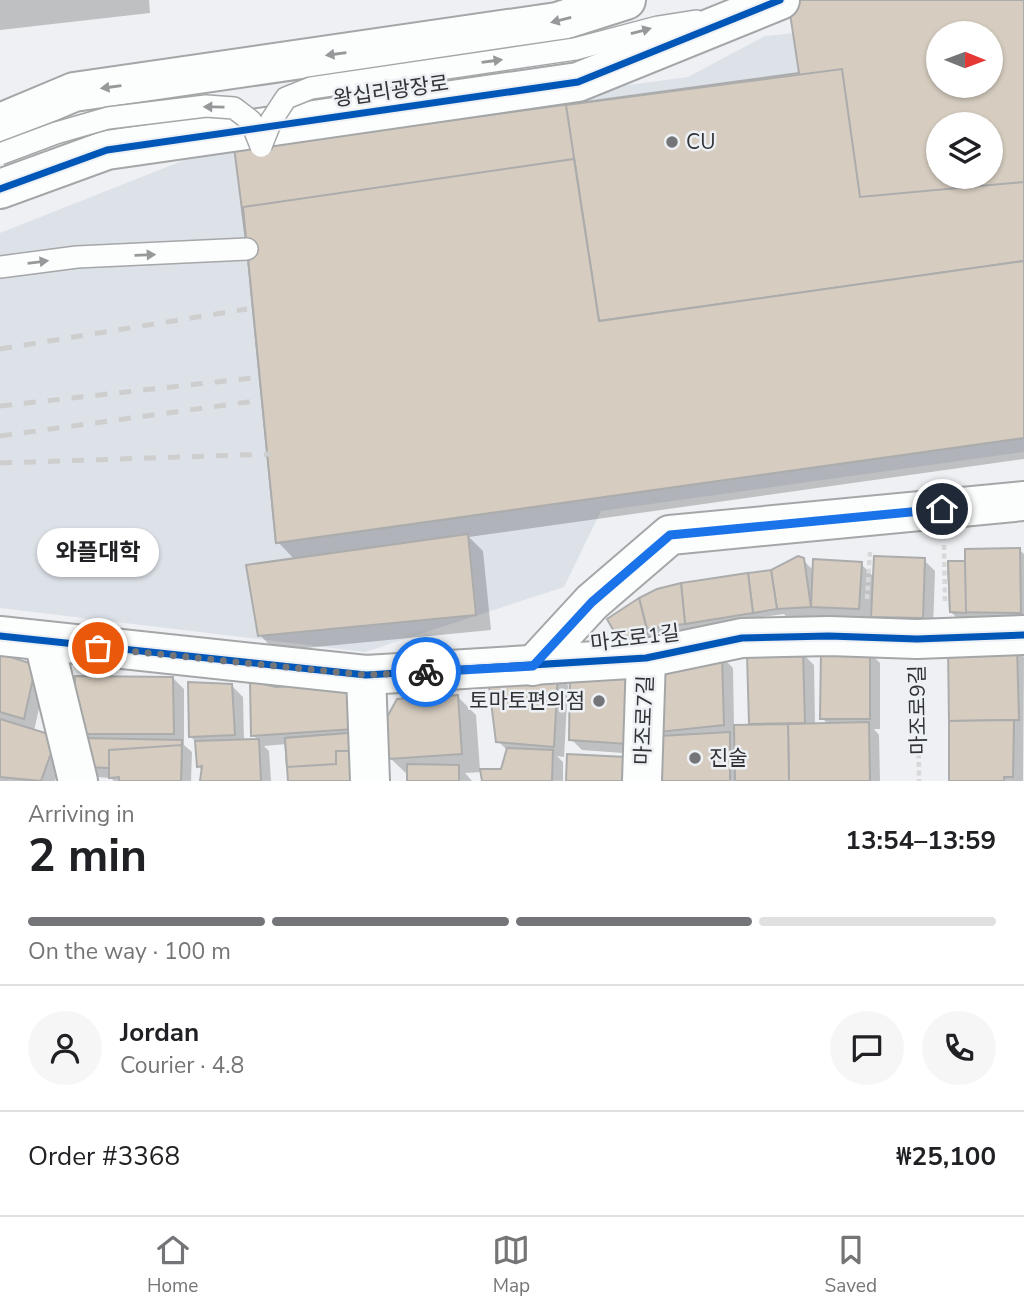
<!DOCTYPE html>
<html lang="en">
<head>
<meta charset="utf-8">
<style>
	body { margin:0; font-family:"Nunito Sans","Noto Sans KR",sans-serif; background:#f6f6f6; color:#202124; height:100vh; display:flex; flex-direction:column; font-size:26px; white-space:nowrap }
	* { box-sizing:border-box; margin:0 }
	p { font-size:23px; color:#757577 }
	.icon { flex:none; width:38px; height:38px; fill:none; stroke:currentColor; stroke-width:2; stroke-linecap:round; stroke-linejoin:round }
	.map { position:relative; height:781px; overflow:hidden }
	.drawer { display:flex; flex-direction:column; background:#fff; flex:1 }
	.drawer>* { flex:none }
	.needle { width:46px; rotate:91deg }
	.buttons { position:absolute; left:926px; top:21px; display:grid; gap:14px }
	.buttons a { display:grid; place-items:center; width:77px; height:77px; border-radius:50%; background:#fff; box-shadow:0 2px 5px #0004; font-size:35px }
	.pin { position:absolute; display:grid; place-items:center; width:60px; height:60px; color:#fff; margin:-30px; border:4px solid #fff; border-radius:50%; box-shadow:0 2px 7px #0007 }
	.courier { position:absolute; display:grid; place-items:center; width:70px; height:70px; margin:-35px; border:5px solid #1a73e8; border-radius:50%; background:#fff; color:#222; box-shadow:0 2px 9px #0007 }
	.bubble { position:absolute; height:49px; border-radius:24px; background:#fff; box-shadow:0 2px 5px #0004; font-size:23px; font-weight:700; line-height:49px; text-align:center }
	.head em { font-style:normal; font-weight:700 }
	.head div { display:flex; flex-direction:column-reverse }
	.head { display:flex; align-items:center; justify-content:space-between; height:119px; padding:0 28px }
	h1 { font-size:46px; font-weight:700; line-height:52px }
	.bar { display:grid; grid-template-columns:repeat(4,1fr); gap:10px 7px; align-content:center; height:84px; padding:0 28px }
	.bar i { height:9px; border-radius:5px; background:#e0e0e0 }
	.bar .selected { background:#747578 }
	.bar p { grid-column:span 4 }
	.line { display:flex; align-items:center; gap:18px; padding:0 28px; border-top:2px solid #e0e0e0 }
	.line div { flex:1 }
	.round { display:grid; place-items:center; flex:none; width:74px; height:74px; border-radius:37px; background:#f6f6f6 }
	.tabs { display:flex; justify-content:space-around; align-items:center; height:98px; border-top:2px solid #e0e0e0; background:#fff; font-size:19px; color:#757577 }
	.tabs a { display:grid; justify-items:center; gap:4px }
	.tabs .selected { color:#747578 }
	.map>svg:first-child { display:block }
	.built { fill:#dde2e9; fill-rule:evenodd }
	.shadow { fill:#0003; fill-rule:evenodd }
	.building { fill:#d6cdc0; stroke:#acacad; stroke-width:2; fill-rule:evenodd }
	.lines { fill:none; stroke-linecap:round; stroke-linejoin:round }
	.service-casing { stroke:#a4a6a8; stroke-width:24 }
	.minor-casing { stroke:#a4a6a8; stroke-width:42 }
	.tertiary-casing { stroke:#a4a6a8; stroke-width:42 }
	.path { stroke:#d8d8d9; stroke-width:4.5; stroke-dasharray:5 3.5; stroke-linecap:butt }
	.service { stroke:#fcfdfd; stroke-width:21 }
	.minor { stroke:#fcfdfd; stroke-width:38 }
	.tertiary { stroke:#fcfdfd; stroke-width:38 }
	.rail { stroke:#cecece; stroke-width:5; stroke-dasharray:12 12; stroke-linecap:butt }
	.service-bridge-casing { stroke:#a4a6a8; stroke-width:24; stroke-linecap:butt }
	.service-bridge { stroke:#fcfdfd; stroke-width:21 }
	.cycleway-casing { stroke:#edf0f4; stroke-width:11 }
	.cycleway { stroke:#0057b8; stroke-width:7 }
	.oneway { fill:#979899 }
	.done { stroke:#747578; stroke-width:7; stroke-dasharray:0 12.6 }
	.route { stroke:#1a73e8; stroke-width:9 }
	.poi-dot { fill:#747578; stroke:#edf0f4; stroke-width:2.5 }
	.labels { text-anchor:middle; stroke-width:5; stroke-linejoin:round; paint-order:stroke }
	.street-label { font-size:21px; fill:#323335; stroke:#edf0f4 }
	.poi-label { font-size:21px; fill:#323335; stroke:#edf0f4; text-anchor:start }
</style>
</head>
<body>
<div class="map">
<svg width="1024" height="781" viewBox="0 0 1024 781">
	<rect width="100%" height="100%" fill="#eef0f3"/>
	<path class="built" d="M1024,10V452L601,511L564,587L365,652L0,608V233L245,136L688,77L765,36ZM938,33H990V86H938ZM938,124H990V177H938Z"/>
	<g class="shadow">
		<path d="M0,0H149L150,13L0,30Z"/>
		<path d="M1024,0V459L469,537L483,551L491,630L275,651L260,635L295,560L278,542L801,75ZM938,33H990V86H938ZM938,124H990V177H938Z"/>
		<path d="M1020,550L1024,554V623H962L951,612L967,563Z"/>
		<path d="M803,560L814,571L861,564L875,578L924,560L935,571L933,628L884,627L870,613V619L823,617L789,620L784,614L762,617L763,623L698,634L692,628L651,634L652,639L626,645L610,620L658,590L771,572Z"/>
		<path d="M1016,649L1024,657L1023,781H951L950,650Z"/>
		<path d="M869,652L880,663V729H874L879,735L880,781H662V737H666L661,732L722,657L733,668L734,726H750L749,655L803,654L814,665L815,725H829L822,718Z"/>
		<path d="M0,656L46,677L34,731L61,766L55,781H0Z"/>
		<path d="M618,672L629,684L637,754L582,750L571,739Z"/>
		<path d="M557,674L568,685L564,757L557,756L563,762V781H483L482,772L465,773L472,781H409V776L390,758L457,696L476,715L480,770L502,771L508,751L498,741Z"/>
		<path d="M173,678L184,689V745L192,752L191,781H114L111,778L97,777L87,766L77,733Z"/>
		<path d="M232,686L243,697L244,741L258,740L253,735L362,707L367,781H289L287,744L264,746L269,751L271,781H202L203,771L198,766L197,743L191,737Z"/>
	</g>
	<g class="building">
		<path d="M788,0H1024V438L276,543L247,249L234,147L261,146L799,73ZM938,33H990V86H938ZM938,124H990V177H938Z"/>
		<path d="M842,69L860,197L1024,182V261L599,321L566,105Z"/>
		<path d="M574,159L599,321L1024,261V438L276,543L243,207Z"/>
		<path d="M468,534L476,615L258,636L246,565Z"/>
		<path d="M1020,548L1021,613L950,612L948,561H965V549Z"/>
		<path d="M798,556L804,558L811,607L777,609L771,570Z"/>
		<path d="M874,556L925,558L923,618L871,617Z"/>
		<path d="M813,559L862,562L859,609L811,607Z"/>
		<path d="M948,561H965L966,613L950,612Z"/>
		<path d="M771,570L777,609L753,613L748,573Z"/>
		<path d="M748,573L753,613L685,624L681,583Z"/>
		<path d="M681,583L685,624L647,629L639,598L657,589Z"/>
		<path d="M639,598L648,634L619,640L607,619Z"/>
		<path d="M1017,647L1019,720L949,721L948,648Z"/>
		<path d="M821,650L870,651V719H820Z"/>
		<path d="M803,652L805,723L749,724L747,654Z"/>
		<path d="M0,654L36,665L24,719L0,712Z"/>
		<path d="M684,655H722L724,725L659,732L662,677Z"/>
		<path d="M570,669L618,671L633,690L627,744L569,740Z"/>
		<path d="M558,672L554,747L496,742L488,678Z"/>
		<path d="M75,676L173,677L174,734H75Z"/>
		<path d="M250,681L276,687L344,683L352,695L354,729L251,736Z"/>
		<path d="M188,682L232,684L235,735L189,737Z"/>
		<path d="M458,695L462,754L388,759L386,719L397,699Z"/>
		<path d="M0,719L58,737L56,756H50L41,781L0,777Z"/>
		<path d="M1014,720L1013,777H1004V781H949V721Z"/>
		<path d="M869,722L870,781H789L788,724Z"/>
		<path d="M788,724L789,781H735L734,725Z"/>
		<path d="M361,732L357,781H288L285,738Z"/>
		<path d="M361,732V751H336V764L287,767L285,738Z"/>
		<path d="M730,732V781H660V736Z"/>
		<path d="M84,738L182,740L181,781H119V777L109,778V768L85,767Z"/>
		<path d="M259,739L261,781H200L202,766L197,767L195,741Z"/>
		<path d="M182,745L181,781H119V777L109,778V750Z"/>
		<path d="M507,748L553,750L552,781H482L480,769H501Z"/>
		<path d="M567,754L625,757V781H566Z"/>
		<path d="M407,764L459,765V781H407Z"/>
	</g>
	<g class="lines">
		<g class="service-casing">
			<g id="service">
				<path d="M575,49L658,27L696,21"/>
				<path d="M0,267L77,257L247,249"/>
			</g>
		</g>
		<g class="minor-casing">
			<g id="minor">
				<path d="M0,636L366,675L646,658L742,638L829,636L917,639L1024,635"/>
				<path d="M44,642L78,781"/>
				<path d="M533,666L592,602L670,535L1024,501"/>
				<path d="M366,675L370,781"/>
				<path d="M642,781L646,658"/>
			</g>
		</g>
		<g class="tertiary-casing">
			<g id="tertiary">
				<path d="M0,123L74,92L557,22L626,0"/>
				<path d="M0,189L107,150L578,82L780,0"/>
			</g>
		</g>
		<g class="path">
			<path d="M944,545L945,602"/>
			<path d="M867,599L870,552"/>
			<path d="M918,677L919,781"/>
		</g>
		<use href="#service" class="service"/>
		<use href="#minor" class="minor"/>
		<use href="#tertiary" class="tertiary"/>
		<g class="rail">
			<path d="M0,349L247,309"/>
			<path d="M0,406L252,378"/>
			<path d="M0,436L255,401"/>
			<path d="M0,463L271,454"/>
		</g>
		<g class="service-bridge-casing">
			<g id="service-bridge">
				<path d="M261,146L271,121L286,98L311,88L575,49"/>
				<path d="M0,154L56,133L108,118L206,106L234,108L251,121L261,146"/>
			</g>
		</g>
		<use href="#service-bridge" class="service-bridge"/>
		<g class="cycleway-casing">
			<g id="cycleway">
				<path d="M0,189L107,150L578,82L780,0"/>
				<path d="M0,636L366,675L646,658L742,638L829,636L917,639L1024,635"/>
			</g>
		</g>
		<use href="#cycleway" class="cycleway"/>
	</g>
	<defs><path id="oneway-solid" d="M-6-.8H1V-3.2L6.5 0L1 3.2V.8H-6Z" transform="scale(1.75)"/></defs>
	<g class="oneway">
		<use href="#oneway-solid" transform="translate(561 20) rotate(166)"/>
		<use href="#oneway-solid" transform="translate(641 31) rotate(-15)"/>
		<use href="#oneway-solid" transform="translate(336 54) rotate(172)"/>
		<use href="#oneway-solid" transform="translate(492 61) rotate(-8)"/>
		<use href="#oneway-solid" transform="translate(111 87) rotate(172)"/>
		<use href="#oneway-solid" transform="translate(214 107) rotate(-179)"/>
		<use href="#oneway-solid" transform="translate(145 255) rotate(-2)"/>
		<use href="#oneway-solid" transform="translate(38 262) rotate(-7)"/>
	</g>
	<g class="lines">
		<path class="done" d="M98,648L366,675L426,672"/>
		<path class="route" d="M426,672L533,666L592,602L670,535L942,509"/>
	</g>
	<g class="poi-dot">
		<circle cx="672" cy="142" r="7"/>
		<circle cx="599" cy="701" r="7"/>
		<circle cx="695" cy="758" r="7"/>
	</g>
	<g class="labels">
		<g class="street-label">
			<text transform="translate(391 91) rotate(-8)" y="7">왕십리광장로</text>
			<text transform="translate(635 638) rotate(-7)" y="7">마조로1길</text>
			<text transform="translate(918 710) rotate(-91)" y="7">마조로9길</text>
			<text transform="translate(644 720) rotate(-88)" y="7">마조로7길</text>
		</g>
		<g class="poi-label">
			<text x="686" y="149">CU</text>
			<text x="585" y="708" text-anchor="end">토마토편의점</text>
			<text x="709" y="765">진술</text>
		</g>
	</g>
</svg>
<div class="buttons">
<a><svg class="needle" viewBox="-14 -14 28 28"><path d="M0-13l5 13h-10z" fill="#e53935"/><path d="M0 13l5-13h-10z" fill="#757577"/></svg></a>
<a><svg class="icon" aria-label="layers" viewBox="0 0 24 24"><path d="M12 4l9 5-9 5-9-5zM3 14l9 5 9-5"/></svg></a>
</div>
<div class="pin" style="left:98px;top:648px;background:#ea580c"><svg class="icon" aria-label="bag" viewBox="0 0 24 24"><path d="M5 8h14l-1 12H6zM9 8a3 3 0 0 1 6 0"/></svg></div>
<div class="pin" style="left:942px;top:509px;background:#1f2937"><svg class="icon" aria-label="home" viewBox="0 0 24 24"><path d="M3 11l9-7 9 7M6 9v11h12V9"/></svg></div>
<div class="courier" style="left:426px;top:672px"><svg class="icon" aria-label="bike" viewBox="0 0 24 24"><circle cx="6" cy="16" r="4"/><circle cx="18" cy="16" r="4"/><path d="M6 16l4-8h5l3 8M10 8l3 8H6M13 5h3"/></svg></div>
<div class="bubble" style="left:37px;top:528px;width:122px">와플대학</div>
</div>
<section class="drawer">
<div class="head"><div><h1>2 min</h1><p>Arriving in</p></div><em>13:54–13:59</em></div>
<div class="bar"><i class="selected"></i><i class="selected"></i><i class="selected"></i><i></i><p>On the way · 100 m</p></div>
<div class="line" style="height:126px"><a class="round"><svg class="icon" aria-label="person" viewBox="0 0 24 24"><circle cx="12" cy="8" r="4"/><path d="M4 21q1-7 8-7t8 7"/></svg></a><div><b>Jordan</b><p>Courier · 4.8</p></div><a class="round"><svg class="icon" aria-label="chat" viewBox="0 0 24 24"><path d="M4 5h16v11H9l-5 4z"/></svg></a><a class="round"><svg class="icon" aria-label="phone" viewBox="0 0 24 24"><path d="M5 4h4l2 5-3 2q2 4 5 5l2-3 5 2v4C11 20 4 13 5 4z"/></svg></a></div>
<div class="line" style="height:91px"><div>Order #3368</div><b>₩25,100</b></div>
</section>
<nav class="tabs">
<a class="selected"><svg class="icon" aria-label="home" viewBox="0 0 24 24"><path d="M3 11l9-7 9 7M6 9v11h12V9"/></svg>Home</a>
<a><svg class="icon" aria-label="map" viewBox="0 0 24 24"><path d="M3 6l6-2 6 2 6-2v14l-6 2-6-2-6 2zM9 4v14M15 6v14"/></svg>Map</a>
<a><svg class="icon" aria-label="saved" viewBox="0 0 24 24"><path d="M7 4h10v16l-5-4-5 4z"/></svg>Saved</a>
</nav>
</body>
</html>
